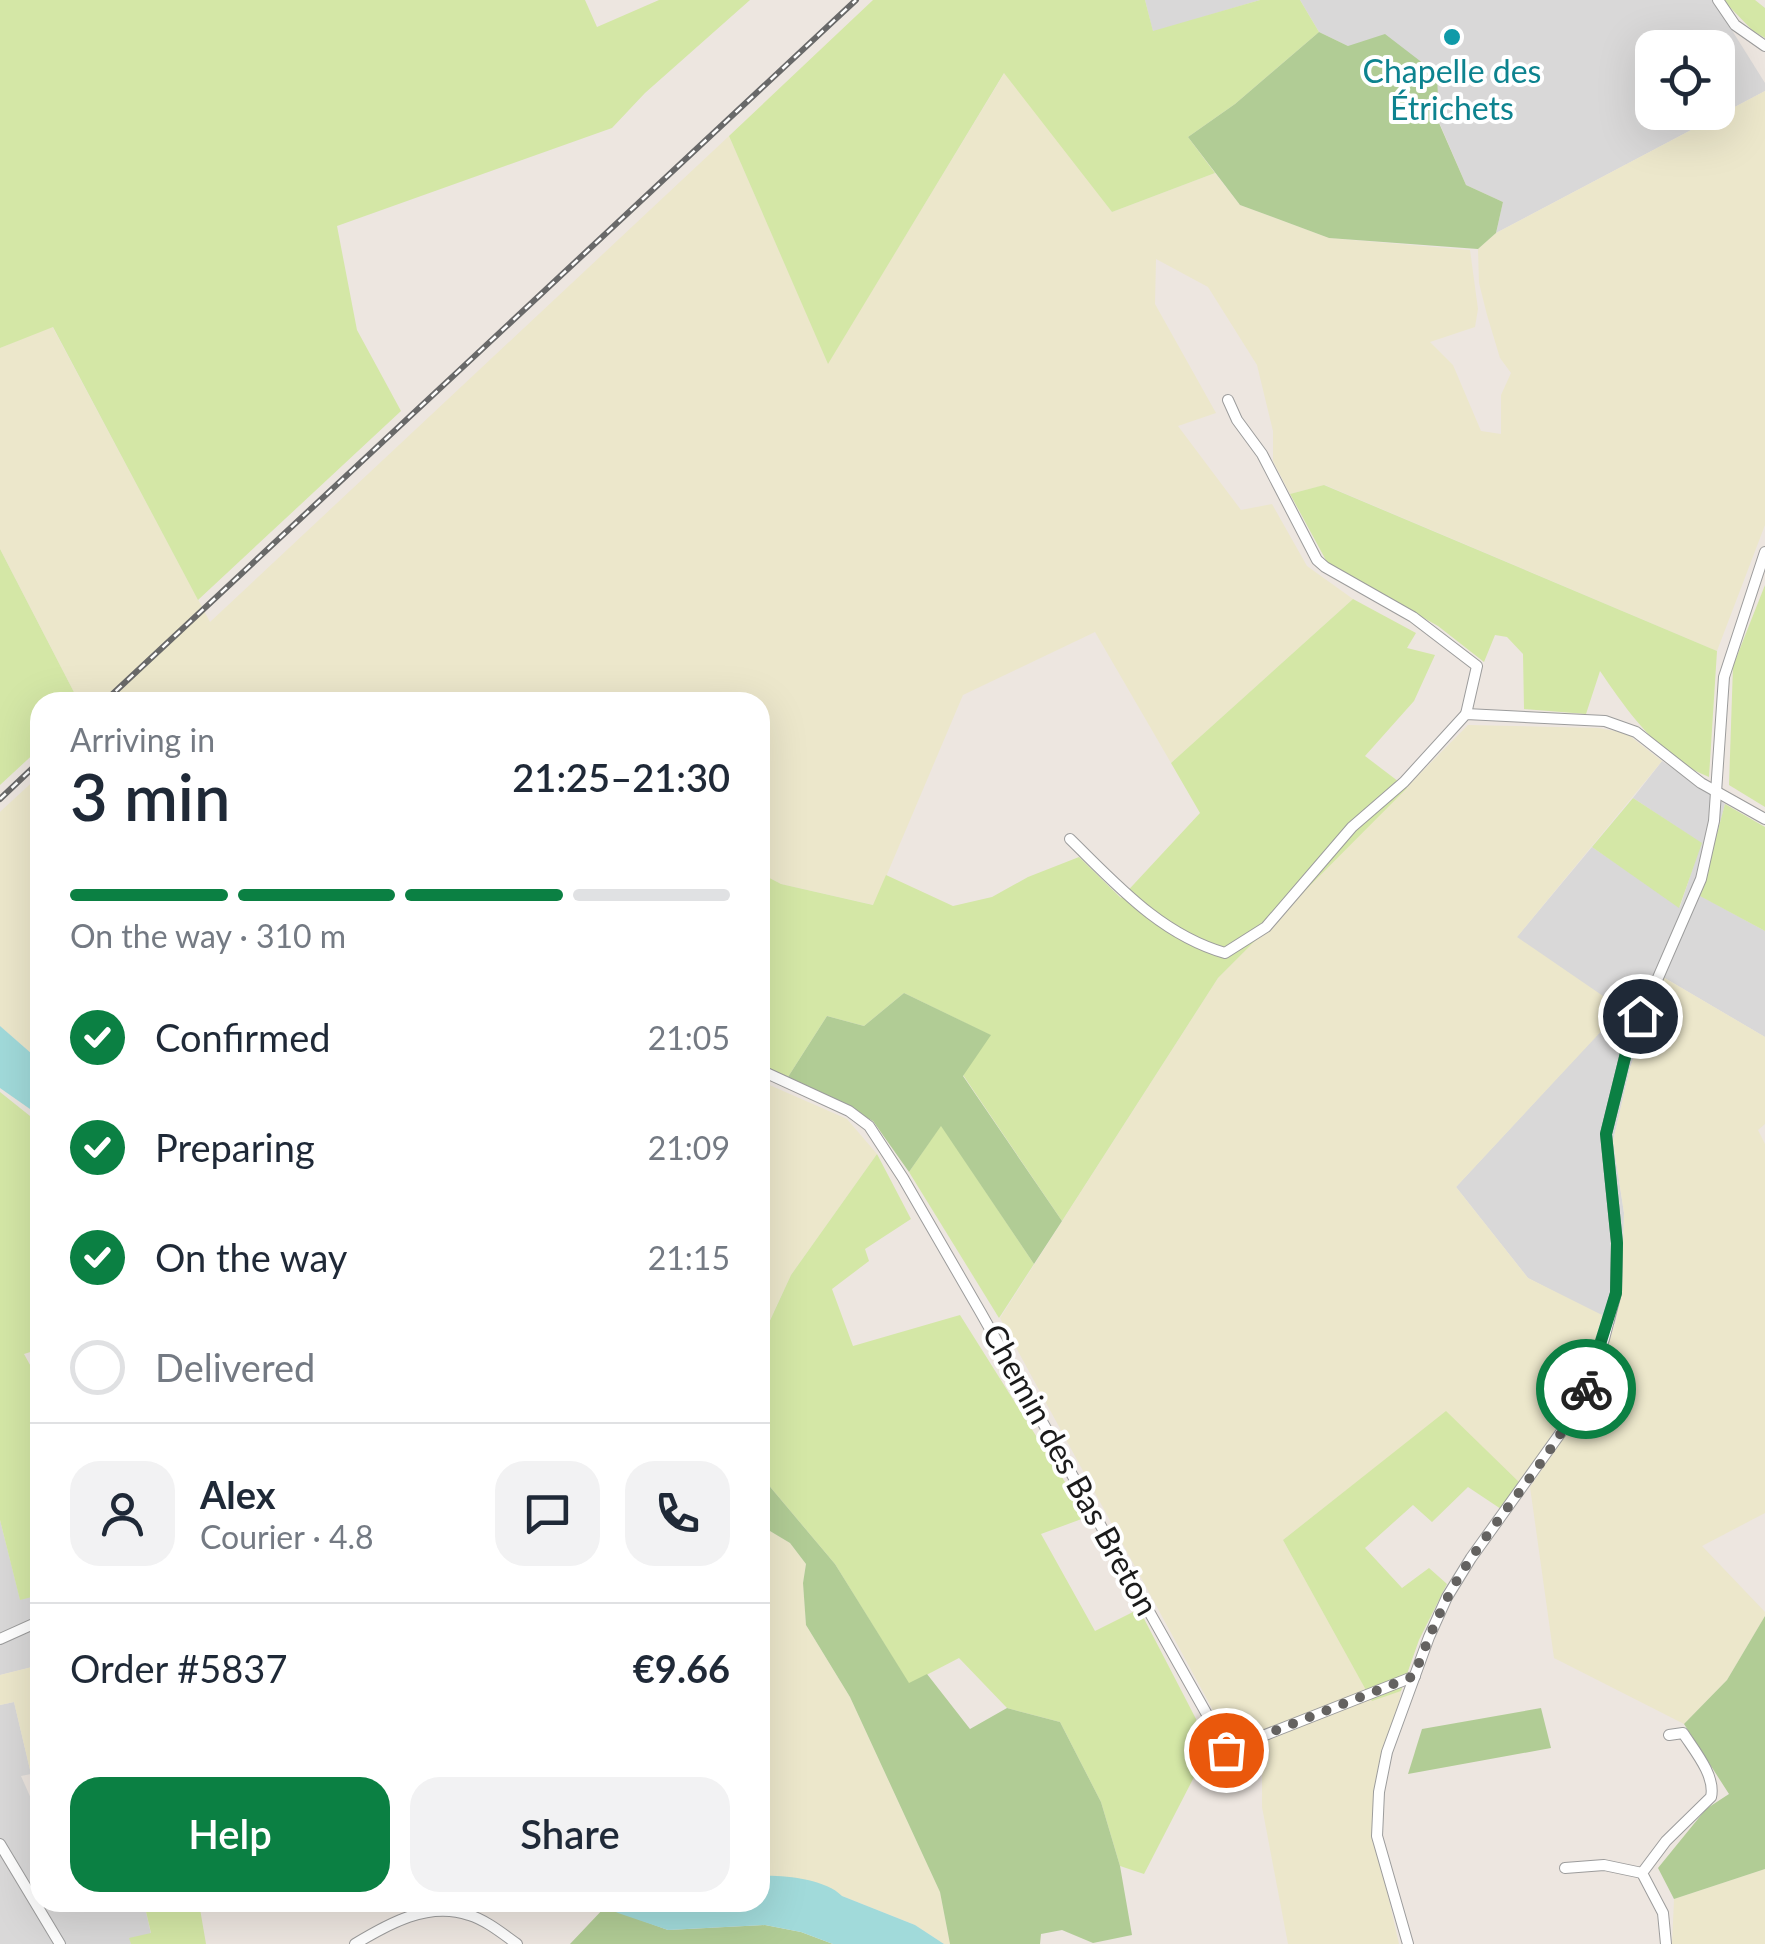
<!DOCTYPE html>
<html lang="en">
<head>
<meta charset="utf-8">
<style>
	body { margin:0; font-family:Lato,sans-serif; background:#f2f2f3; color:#1f2937; height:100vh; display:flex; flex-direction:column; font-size:38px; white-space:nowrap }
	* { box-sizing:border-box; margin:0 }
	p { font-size:32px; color:#747a83 }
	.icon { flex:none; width:55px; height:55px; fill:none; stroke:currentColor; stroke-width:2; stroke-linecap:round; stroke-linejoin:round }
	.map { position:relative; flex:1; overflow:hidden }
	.sheet { position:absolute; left:30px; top:692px; width:740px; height:1220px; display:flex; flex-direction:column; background:#fff; border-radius:30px; box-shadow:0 10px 40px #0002 }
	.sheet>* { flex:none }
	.buttons { position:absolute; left:1635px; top:30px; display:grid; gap:20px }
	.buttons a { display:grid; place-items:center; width:100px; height:100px; border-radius:20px; background:#fff; box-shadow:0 10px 40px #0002; font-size:50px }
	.pin { position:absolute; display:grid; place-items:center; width:85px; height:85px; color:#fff; margin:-42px; border:5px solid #fff; border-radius:50%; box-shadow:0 2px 10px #0007 }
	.courier { position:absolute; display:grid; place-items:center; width:100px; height:100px; margin:-50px; border:8px solid #0b8043; border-radius:50%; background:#fff; color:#222; box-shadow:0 2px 12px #0007 }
	.head em { font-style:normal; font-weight:600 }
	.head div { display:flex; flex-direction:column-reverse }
	.head { display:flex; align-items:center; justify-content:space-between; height:170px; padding:0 40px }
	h1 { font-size:65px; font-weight:600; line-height:75px }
	.bar { display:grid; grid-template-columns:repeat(4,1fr); gap:15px 10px; align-content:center; height:120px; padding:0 40px }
	.bar i { height:12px; border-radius:8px; background:#e0e1e3 }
	.bar .active { background:#0b8043 }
	.bar p { grid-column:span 4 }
	.line { display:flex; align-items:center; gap:25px; padding:0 40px; border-top:2px solid #e0e1e3 }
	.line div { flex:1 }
	.round { display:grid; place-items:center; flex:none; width:105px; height:105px; border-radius:30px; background:#f2f2f3 }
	ol { padding:0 40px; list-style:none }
	li { display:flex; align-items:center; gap:30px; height:110px }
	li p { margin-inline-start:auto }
	li .icon { padding:10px; border-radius:50%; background:#0b8043; color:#fff; stroke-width:4 }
	li:last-child { color:#747a83 }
	li i { width:55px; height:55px; border:5px solid #e0e1e3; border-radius:50% }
	.action { display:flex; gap:20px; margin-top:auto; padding:20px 40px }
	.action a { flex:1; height:115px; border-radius:30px; background:#0b8043; color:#fff; font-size:40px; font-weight:600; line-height:115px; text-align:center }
	.action a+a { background:#f2f2f3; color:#1f2937 }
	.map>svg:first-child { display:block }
	.residential { fill:#d9d8d8; fill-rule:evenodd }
	.farmland { fill:#ece7cb }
	.grass { fill:#d4e7a6 }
	.forest { fill:#b1cc95 }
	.water { fill:#a1dada }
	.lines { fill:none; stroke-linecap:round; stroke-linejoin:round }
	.street-casing { stroke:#9c9c9c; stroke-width:12 }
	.street { stroke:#fff; stroke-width:10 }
	.rail-casing { stroke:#696969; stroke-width:6 }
	.rail { stroke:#fff; stroke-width:2.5; stroke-dasharray:8; stroke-linecap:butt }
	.done { stroke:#646260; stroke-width:10; stroke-dasharray:0 18 }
	.route { stroke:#0b8043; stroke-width:12 }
	.culture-dot { fill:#0f9aa8; stroke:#fff; stroke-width:4 }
	.labels { text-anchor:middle; stroke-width:8; stroke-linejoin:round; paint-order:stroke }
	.culture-label { font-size:32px; fill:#0d838f; stroke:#fff }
	.street-label { font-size:32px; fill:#1b1b1b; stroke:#fff }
</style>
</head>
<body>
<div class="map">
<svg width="1765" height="1944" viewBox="0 0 1765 1944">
	<rect width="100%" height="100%" fill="#ede6e0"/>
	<g class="residential">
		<path d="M1145,0H1260L1153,32Z"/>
		<path d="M1300,0H1713L1765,83V91L1496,233L1503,202L1466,185L1439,122L1436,74L1348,46L1319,32ZM1652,48H1718V112H1652Z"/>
		<path d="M1662,761L1725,804L1701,896L1765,931V1037L1663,977L1630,1068L1613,1141L1624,1213L1622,1291L1615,1324L1528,1278L1456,1187L1621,1009L1516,938L1592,847L1680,907L1701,843L1633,798Z"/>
		<path d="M0,1520L20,1599L40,1595V1665L0,1675Z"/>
		<path d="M14,1702L31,1774L21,1776L40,1819V1902L144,1903L151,1934L130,1939L131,1944H0V1705Z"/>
	</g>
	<g class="farmland">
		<path d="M1005,72L1112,212L1215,173L1240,205L1329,238L1470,250L1478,309L1475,327L1430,342L1453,365L1481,431L1501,434V395L1511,373L1500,358L1487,315L1479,283L1478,249L1496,233L1765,91V525L1717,651L1325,485L1290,494L1273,461V431L1257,365L1208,287L1156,259L1155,304L1216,413L1178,426L1241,510L1272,504L1307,566L1353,599L1171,763L1095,632L963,695L874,905L781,884L760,873V702H79L0,549V348L52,326L210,622L729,136L828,363Z"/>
		<path d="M1468,725L1598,728L1626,733L1662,761L1517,937L1622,1009L1456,1187L1528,1278L1602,1315L1587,1370L1570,1407L1520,1483L1446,1412L1283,1540L1372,1700L1401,1691L1376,1842L1399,1944H1288L1262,1807V1731L1227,1736L1000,1318L1218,978Z"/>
		<path d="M40,775V1061L0,1026V812Z"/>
		<path d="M1663,977L1765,1037V1124L1758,1130L1765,1144V1513L1702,1546L1765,1612V1616L1727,1680L1684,1724L1554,1658L1530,1487L1577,1419L1598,1374L1615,1324L1622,1291L1624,1213L1613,1141L1630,1068Z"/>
		<path d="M760,1081L847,1119L877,1154L791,1275L760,1341Z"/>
		<path d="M760,1525L790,1543L806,1564L803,1583L806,1625L850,1697L940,1892L950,1944H944L915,1925L842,1896L775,1876H760Z"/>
		<path d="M40,1665V1772L31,1774L14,1702L0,1705V1675Z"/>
		<path d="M1765,1869V1944H1672L1674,1899Z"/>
	</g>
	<g class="grass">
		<path d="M0,0H585L597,27L659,0H750L645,93L612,128L337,226L357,330L401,411L198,600L53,327L0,348Z"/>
		<path d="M873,0H1145L1153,31L1260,0H1300L1319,32L1235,104L1188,137L1215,173L1112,212L1004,73L828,364L729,136Z"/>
		<path d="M1723,0H1755L1765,8V38L1753,31Z"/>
		<path d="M1324,485L1717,651L1709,777C1660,758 1628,712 1600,671L1586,714L1524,709L1523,654L1507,637L1495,635L1484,662L1438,626L1328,564L1290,494Z"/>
		<path d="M0,549L79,702H40V748L0,785Z"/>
		<path d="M1765,585V807L1729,785L1733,666Z"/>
		<path d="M1353,599L1416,633L1407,648L1435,655L1414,701L1365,756L1407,788L1218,978L1062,1221L963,1075L990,1035L904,993L864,1026L827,1016L788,1077L763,1066L760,1068V873L781,884L873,905L886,875L953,906L992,897L1028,877L1079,857L1121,898L1200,813L1171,763Z"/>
		<path d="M1633,798L1702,843L1679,908L1592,847Z"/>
		<path d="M1725,804L1765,827V931L1700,896Z"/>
		<path d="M0,1092L40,1124V1349L24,1354L40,1383V1595L20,1600L0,1520Z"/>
		<path d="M941,1125L1034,1264L999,1318L909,1172Z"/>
		<path d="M877,1154L911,1219L865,1249L869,1261L832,1289L853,1346L960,1315L1087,1517L1041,1534L1095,1631L1139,1609L1210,1746L1144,1874L1120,1866L1101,1802L1060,1722L1007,1708L959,1658L909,1684L835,1564L760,1475V1342L791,1275Z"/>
		<path d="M1446,1411L1520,1483L1501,1509L1468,1487L1432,1522L1413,1505L1365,1548L1402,1588L1429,1568L1447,1584L1419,1640L1401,1691L1372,1701L1283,1540Z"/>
		<path d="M144,1903H199L206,1944H131L129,1938L151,1933Z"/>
	</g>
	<g class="forest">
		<path d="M1319,32L1348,46L1385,34L1437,74L1439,123L1466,185L1503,202L1496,233L1478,249L1329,238L1240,205L1188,137L1235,104Z"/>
		<path d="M904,993L991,1035L963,1076L1062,1221L1034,1264L941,1126L909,1172L873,1121L788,1077L827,1016L864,1026Z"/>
		<path d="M760,1475L835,1564L909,1683L927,1674L970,1729L1007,1708L1060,1722L1101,1802L1120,1866L1132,1935L1093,1943L1062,1930L1041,1934L1040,1944H950L940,1892L850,1697L806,1625L803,1583L806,1564L790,1543L760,1525Z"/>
		<path d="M1765,1616V1869L1674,1899L1658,1868L1706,1809L1729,1794L1684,1724L1727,1680Z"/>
		<path d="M1541,1708L1551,1748L1408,1774L1422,1729Z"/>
		<path d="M605,1907L668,1930L765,1925L801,1932L833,1944H570Z"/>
	</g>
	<g class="water">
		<path d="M0,1026L40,1061V1116L0,1088Z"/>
		<path d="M760,1876C784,1875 825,1879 842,1896L915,1925L944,1944H833L801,1932L765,1925L668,1930L618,1913L597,1903L760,1902Z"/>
	</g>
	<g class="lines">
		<g class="street-casing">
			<g id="street">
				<path d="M1718,0L1735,25L1765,46"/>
				<path d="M1228,400L1237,420L1262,454L1317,560L1325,567L1413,617L1477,666L1466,714"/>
				<path d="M1070,839C1117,885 1160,934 1225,953L1266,927L1352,827L1404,782L1466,714L1605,721L1636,732L1701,783L1765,819"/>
				<path d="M760,1070L849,1111L869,1126L903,1178L981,1313L1227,1750L1415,1676"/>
				<path d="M0,1639L40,1621"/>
				<path d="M0,1844L60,1944"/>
				<path d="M1565,1868L1604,1865L1642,1873"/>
				<path d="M355,1944C388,1924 428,1901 469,1915C486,1920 503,1934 517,1944"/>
				<path d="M1408,1944L1377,1836L1379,1792L1387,1752L1429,1637L1447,1597L1471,1558L1572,1417L1589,1384L1604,1339L1616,1293L1617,1243L1606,1134L1627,1049L1701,879L1714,821L1724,677L1765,552"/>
				<path d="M1666,1944L1663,1913L1642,1873L1666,1841L1711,1797C1716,1776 1694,1750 1683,1733L1669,1735"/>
			</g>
		</g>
		<use href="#street" class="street"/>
		<g class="rail-casing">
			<g id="rail">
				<path d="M104,702L856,0"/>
				<path d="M0,799L40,761"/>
			</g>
		</g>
		<use href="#rail" class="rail"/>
	</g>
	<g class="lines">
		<path class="done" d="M1226,1750L1414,1676C1430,1634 1446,1594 1472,1557C1510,1501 1556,1450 1586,1389"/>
		<path class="route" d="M1586,1389L1616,1293L1617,1243L1606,1134L1627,1049L1640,1016"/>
	</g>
	<circle class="culture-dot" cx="1452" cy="37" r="10"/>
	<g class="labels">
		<g class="culture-label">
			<text x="1452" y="83">Chapelle des<tspan x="1452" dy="37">Étrichets</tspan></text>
		</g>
		<g class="street-label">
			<text transform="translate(1070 1470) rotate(61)" y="11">Chemin des Bas Breton</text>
		</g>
	</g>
</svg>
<div class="buttons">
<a><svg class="icon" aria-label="locate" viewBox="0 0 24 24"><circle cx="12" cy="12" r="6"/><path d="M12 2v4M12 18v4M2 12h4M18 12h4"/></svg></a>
</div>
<div class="pin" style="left:1226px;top:1750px;background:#ea580c"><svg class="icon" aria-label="bag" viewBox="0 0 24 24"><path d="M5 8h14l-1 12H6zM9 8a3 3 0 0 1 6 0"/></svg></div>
<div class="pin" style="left:1640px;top:1016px;background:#1f2937"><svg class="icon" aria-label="home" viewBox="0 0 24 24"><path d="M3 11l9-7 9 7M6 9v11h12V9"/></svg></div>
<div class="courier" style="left:1586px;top:1389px"><svg class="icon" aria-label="bike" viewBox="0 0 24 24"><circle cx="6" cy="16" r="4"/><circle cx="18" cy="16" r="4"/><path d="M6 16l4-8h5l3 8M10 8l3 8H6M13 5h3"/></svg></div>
<section class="sheet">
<div class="head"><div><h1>3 min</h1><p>Arriving in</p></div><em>21:25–21:30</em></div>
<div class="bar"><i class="active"></i><i class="active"></i><i class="active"></i><i></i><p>On the way · 310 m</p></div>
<ol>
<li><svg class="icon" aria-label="check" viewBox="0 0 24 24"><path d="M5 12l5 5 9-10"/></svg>Confirmed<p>21:05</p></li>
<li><svg class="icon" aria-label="check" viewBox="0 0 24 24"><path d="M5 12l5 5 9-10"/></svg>Preparing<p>21:09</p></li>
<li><svg class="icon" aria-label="check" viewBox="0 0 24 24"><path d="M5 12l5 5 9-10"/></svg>On the way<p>21:15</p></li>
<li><i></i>Delivered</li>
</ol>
<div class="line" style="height:180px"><a class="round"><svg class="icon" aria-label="person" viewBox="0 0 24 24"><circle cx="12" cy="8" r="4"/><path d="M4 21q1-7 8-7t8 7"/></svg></a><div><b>Alex</b><p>Courier · 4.8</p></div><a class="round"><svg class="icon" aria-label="chat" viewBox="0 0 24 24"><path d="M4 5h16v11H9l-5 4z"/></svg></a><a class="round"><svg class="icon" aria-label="phone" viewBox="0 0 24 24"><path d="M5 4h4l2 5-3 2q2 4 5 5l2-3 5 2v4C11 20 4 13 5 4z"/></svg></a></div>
<div class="line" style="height:130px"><div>Order #5837</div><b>€9.66</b></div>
<div class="action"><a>Help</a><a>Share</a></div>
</section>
</div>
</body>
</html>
